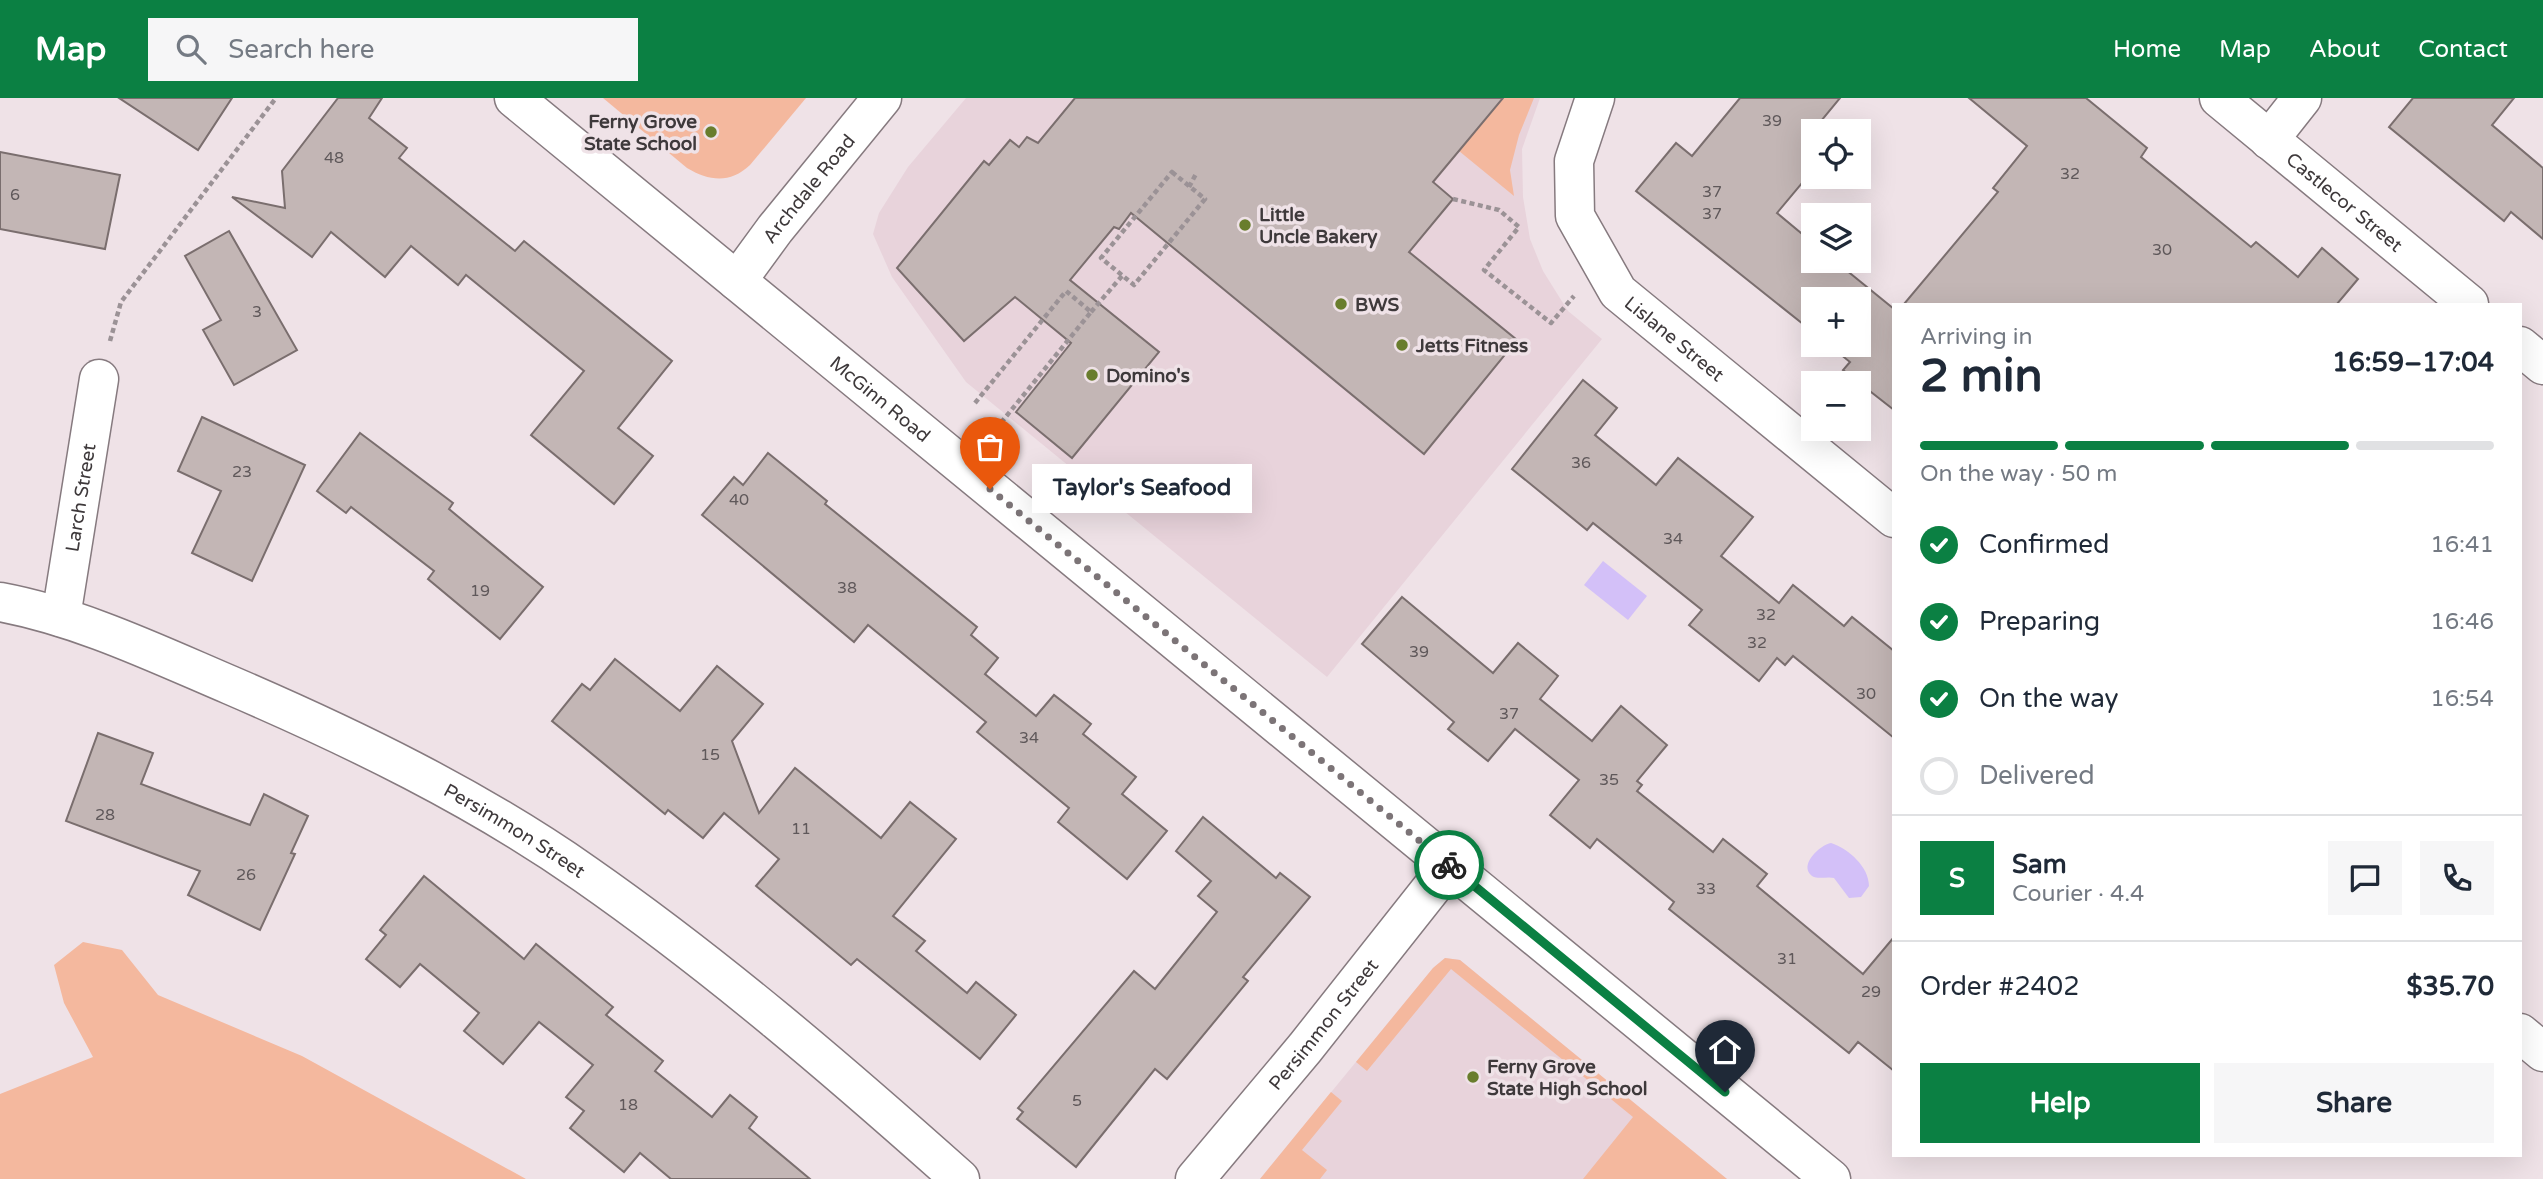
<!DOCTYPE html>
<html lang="en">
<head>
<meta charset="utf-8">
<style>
	body { margin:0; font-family:"Varela Round",sans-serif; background:#f6f6f7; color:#1f2937; height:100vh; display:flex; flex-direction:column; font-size:26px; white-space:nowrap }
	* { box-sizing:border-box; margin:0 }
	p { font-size:23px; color:#747a83 }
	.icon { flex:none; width:38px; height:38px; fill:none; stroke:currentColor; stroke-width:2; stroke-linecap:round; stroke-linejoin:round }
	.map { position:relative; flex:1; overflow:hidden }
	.sheet { position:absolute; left:1892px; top:205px; width:630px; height:854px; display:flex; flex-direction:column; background:#fff; border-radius:0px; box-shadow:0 7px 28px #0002 }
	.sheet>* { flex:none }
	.fabs { position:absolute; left:1801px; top:21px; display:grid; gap:14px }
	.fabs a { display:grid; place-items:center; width:70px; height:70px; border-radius:0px; background:#fff; box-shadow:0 7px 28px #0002; font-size:35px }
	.pin { position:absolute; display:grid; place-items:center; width:60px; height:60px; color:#fff; margin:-72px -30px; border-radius:50% 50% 50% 0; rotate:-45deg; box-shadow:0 0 7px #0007 }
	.pin .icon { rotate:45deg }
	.courier { position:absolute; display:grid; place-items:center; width:70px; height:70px; margin:-35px; border:5px solid #0b8043; border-radius:50%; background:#fff; color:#222; box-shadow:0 2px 9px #0007 }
	.bubble { position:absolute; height:49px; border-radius:0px; background:#fff; box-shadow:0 7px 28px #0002; font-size:23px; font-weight:800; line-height:49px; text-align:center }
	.head em { font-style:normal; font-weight:800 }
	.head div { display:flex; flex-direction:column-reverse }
	.head { display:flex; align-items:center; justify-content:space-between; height:119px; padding:0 28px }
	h1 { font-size:46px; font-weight:800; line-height:52px }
	.bar { display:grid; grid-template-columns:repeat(4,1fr); gap:10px 7px; align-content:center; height:84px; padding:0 28px }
	.bar i { height:9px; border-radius:5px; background:#e0e1e3 }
	.bar .selected { background:#0b8043 }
	.bar p { grid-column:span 4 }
	.line { display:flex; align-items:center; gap:18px; padding:0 28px; border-top:2px solid #e0e1e3 }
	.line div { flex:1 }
	.round { display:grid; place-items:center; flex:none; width:74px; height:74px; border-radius:0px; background:#f6f6f7 }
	ol { padding:0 28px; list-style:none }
	li { display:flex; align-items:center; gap:21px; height:77px }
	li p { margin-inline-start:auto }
	li .icon { padding:7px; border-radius:50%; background:#0b8043; color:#fff; stroke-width:4 }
	li:last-child { color:#747a83 }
	li i { width:38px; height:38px; border:4px solid #e0e1e3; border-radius:50% }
	.cta { display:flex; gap:14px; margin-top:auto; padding:14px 28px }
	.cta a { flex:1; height:80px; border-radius:0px; background:#0b8043; color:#fff; font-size:28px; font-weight:800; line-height:80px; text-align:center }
	.cta a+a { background:#f6f6f7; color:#1f2937 }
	header { display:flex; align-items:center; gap:42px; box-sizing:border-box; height:98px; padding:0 35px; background:#0b8043; color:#fff }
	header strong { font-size:33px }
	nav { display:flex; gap:38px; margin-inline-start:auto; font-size:24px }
	.search { width:490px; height:63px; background:#f6f6f7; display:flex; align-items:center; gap:18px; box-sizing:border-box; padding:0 24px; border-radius:0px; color:#747a83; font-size:26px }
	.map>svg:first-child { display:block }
	.built { fill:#e8d3db }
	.green { fill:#f4b89e }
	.water { fill:#d3c0f8 }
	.building { fill:#c3b6b5; stroke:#7a6e6e; stroke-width:2 }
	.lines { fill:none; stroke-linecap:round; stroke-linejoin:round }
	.minor-casing { stroke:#867a7f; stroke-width:41 }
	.tertiary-casing { stroke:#867a7f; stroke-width:41 }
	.path { stroke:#9b9296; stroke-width:4.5; stroke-dasharray:5 3.5; stroke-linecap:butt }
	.minor { stroke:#fff; stroke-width:38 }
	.tertiary { stroke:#fff; stroke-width:38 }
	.done { stroke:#7c7477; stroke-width:7; stroke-dasharray:0 12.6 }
	.route { stroke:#0b8043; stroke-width:9 }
	.poi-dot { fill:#697d2d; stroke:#efe2e7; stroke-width:2.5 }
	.labels { text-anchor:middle; stroke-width:7; stroke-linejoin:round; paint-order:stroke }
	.number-label { font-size:16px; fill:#5f585a }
	.poi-label { font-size:19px; font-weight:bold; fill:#3e393b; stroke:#efe2e7; text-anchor:start }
	.street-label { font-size:19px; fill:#3e393b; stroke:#efe2e7 }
</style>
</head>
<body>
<header>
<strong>Map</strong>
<div class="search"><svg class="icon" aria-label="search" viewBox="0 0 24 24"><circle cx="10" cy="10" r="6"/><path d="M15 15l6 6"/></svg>Search here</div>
<nav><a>Home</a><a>Map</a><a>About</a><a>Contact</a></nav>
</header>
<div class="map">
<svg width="2543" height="1081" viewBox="0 0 2543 1081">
	<rect width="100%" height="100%" fill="#efe2e7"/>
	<g class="built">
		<path d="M966,0H1540L1522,51L1523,99L1530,141L1543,173L1568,213L1602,241L1327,579L966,284L892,179L873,136L879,115L908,69Z"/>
		<path d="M1445,860L1460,862L1727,1081H1260L1433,870Z"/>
	</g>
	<g class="green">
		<path d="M603,0H806L750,67C730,86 709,83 687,70Z"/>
		<path d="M1503,0H1534L1519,37L1510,72L1514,98L1459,53Z"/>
		<path d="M83,844L122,852L158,897L302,958L526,1081H0V996L93,959L64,905L54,867Z"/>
		<path d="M1445,860L1460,862L1727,1081H1583L1633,1019L1451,871L1367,973L1356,964L1433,870Z"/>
		<path d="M1331,994L1342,1003L1302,1052L1327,1072L1320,1081H1260Z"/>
	</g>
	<g class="water">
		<path d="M1603,463L1647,498L1628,522L1584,487Z"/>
		<path d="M1831,745C1849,751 1869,769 1869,788L1861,799L1849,800L1834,780C1827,778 1819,782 1812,778C1798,767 1820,747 1831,745Z"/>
	</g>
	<g class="building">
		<path d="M119,0H232L198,52Z"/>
		<path d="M338,0H382L369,20L407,50L399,60L515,153L524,143L672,263L618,330L653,358L614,406L531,337L584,273L466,177L458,187L411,148L385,179L331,134L312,159L232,99L285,110L282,73Z"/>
		<path d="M1075,0H1503L1433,84L1453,101L1409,154L1517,242L1424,356L1131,115L1119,131L1114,129L1070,182L1159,254L1072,360L1016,314L1071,245L1015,199L964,243L897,170L984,63L989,67L1010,42L1019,49L1027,39L1038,45Z"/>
		<path d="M1740,0H1840L1816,29L1821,33H1813V72L1777,115L1813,145V163H1835L1894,211V312L1843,272L1850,264L1829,247H1858V201H1813V234L1636,93L1676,45L1692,58Z"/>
		<path d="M1969,0H2086L2147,50L2141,59L2251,149L2256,144L2298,179L2322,150L2358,181L2337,206H1904L1998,94L1993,90L2027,48Z"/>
		<path d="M2413,0H2514L2492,27L2543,70V141L2511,114L2504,123L2389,29Z"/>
		<path d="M0,54L120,77L105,151L0,131Z"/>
		<path d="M229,133L297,252L234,287L203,232L221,222L185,158Z"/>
		<path d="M1583,282L1617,310L1595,337L1656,387L1678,360L1753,419L1721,458L1779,505L1793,487L1844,528L1852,519L1894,553V640L1793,558L1785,567L1777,560L1759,583L1689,527L1702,512L1593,425L1587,432L1512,371Z"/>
		<path d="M202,319L305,367L252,483L192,455L221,393L178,373Z"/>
		<path d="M360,335L453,405L449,411L543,489L500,541L428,481L434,473L351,409L346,415L317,393Z"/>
		<path d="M768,355L827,403L825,406L977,529L971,537L998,560L985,576L1036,618L1054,597L1091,626L1083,636L1136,679L1122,696L1167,733L1127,781L1058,724L1069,710L977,634L986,624L868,527L854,544L702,417L734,379L743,387Z"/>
		<path d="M1402,499L1493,575L1518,545L1558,578L1540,601L1592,643L1621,608L1667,647L1637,683L1642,687L1637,693L1713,754L1723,741L1767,776L1757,788L1863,876L1894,839V973L1858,944L1849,955L1669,811L1674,804L1597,741L1590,750L1550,717L1579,682L1515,631L1488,663L1448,631L1454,624L1362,546Z"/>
		<path d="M615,561L680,613L717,568L763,606L732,643L759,715L795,670L881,740L910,704L956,741L893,818L925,843L916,853L967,895L976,884L1016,917L980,961L857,861L851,867L756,788L779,761L724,715L703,740L668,712L665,716L552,623L582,586L590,592Z"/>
		<path d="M98,635L153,655L141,686L250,727L264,696L308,718L291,755L295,756L260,832L188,797L200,773L66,723Z"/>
		<path d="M1203,719L1276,780L1280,775L1310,799L1243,879L1248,883L1167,981L1155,971L1076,1069L1017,1021L1023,1014L1018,1010L1134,873L1155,891L1217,814L1198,798L1211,783L1176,753Z"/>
		<path d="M424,778L524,861L536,846L613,909L606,917L663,963L655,973L712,1019L730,997L757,1019L749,1030L810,1081H671L640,1055L624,1074L570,1030L584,1013L566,999L593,967L539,924L503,966L464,933L479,915L420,866L400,889L366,861L386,837L380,832Z"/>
	</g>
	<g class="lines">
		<g class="minor-casing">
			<g id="minor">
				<path id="s1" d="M1595,0L1574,63L1575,118L1618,194L1894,420"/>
				<path id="s2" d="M2219,0L2469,206"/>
				<path d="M2269,42L2302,0"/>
				<path id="s3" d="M737,183L775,131L882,0"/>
				<path d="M2520,248L2543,267"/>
				<path id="s4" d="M0,504C80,519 155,555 230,587C353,640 475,699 585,776C717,868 840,974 960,1081"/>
				<path id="s5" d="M61,519L99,281"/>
				<path d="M2520,935L2543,954"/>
				<path id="s6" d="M1195,1081L1305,950L1449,768"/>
			</g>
		</g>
		<g class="tertiary-casing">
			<g id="tertiary">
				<path id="s7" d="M514,0L1831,1081"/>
			</g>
		</g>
		<g class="path">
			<path d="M1172,74L1205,101L1134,187L1101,160Z"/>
			<path d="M1189,89L1197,74"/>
			<path d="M1453,101L1499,112L1519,129L1484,172L1551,225L1574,198"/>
			<path d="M1091,214L1122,178"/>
			<path d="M110,243L121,204L276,0"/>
			<path d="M975,305L1066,193L1091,214L1000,326"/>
		</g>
		<use href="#minor" class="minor"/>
		<use href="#tertiary" class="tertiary"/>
	</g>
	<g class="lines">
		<path class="done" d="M990,391L1449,767"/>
		<path class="route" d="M1449,767L1725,994"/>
	</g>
	<g class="poi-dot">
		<circle cx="711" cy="34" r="7"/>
		<circle cx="1245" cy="127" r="7"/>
		<circle cx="1341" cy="206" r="7"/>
		<circle cx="1402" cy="247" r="7"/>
		<circle cx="1092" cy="277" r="7"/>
		<circle cx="1473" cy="979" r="7"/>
	</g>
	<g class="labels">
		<g class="number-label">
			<text x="1772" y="28">39</text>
			<text x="334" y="65">48</text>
			<text x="2070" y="81">32</text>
			<text x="1712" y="99">37</text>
			<text x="15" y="102">6</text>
			<text x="1712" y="121">37</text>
			<text x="2162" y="157">30</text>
			<text x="257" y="219">3</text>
			<text x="1581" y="370">36</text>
			<text x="242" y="379">23</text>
			<text x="739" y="407">40</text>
			<text x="1673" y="446">34</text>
			<text x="847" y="495">38</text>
			<text x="480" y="498">19</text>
			<text x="1766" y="522">32</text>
			<text x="1757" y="550">32</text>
			<text x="1419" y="559">39</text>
			<text x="1866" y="601">30</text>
			<text x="1509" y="621">37</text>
			<text x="1029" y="645">34</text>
			<text x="710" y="662">15</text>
			<text x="1609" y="687">35</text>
			<text x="105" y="722">28</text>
			<text x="801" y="736">11</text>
			<text x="246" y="782">26</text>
			<text x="1706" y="796">33</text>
			<text x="1787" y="866">31</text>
			<text x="1871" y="899">29</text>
			<text x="1077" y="1008">5</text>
			<text x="628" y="1012">18</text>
		</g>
		<g class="poi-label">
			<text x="697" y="30" text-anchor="end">Ferny Grove<tspan x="697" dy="22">State School</tspan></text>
			<text x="1259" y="123">Little<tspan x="1259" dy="22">Uncle Bakery</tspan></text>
			<text x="1355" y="213">BWS</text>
			<text x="1416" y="254">Jetts Fitness</text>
			<text x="1106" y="284">Domino's</text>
			<text x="1487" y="975">Ferny Grove<tspan x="1487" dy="22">State High School</tspan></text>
		</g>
		<g class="street-label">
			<text dy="7" stroke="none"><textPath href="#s3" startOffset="117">Archdale Road</textPath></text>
			<text dy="7" stroke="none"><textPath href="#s2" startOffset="163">Castlecor Street</textPath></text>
			<text dy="7" stroke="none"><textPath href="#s1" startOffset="282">Lislane Street</textPath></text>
			<text dy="7" stroke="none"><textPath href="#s7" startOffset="474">McGinn Road</textPath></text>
			<text dy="7" stroke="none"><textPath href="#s5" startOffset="121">Larch Street</textPath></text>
			<text dy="7" stroke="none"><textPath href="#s4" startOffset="565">Persimmon Street</textPath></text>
			<text dy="7" stroke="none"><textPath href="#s6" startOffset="201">Persimmon Street</textPath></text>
		</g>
	</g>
</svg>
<div class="fabs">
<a><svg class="icon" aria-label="locate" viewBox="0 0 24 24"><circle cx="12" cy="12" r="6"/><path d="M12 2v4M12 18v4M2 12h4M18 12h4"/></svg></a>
<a><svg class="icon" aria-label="layers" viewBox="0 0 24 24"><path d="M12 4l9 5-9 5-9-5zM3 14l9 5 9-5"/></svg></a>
<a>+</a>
<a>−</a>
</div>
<div class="pin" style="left:990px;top:391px;background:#ea580c"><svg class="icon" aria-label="bag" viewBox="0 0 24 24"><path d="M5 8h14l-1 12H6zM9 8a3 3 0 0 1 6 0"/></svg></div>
<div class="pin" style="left:1725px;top:994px;background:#1f2937"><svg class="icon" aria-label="home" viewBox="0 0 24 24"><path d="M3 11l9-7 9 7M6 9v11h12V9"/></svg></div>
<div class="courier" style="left:1449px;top:767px"><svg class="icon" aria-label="bike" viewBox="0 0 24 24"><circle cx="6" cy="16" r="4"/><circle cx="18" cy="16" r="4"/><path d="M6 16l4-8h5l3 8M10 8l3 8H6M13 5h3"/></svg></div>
<div class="bubble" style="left:1032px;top:366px;width:220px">Taylor's Seafood</div>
<section class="sheet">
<div class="head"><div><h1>2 min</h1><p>Arriving in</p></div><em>16:59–17:04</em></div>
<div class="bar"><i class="selected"></i><i class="selected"></i><i class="selected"></i><i></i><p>On the way · 50 m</p></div>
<ol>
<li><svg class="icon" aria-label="check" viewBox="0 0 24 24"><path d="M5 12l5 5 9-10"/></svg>Confirmed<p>16:41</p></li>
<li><svg class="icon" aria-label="check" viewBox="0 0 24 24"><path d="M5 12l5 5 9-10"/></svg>Preparing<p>16:46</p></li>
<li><svg class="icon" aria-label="check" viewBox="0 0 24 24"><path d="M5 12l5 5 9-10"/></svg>On the way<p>16:54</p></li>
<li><i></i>Delivered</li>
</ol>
<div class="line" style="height:126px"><b class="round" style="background:#0b8043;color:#fff">S</b><div><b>Sam</b><p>Courier · 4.4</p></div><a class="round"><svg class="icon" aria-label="chat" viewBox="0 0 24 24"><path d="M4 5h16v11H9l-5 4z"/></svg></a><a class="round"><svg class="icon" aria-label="phone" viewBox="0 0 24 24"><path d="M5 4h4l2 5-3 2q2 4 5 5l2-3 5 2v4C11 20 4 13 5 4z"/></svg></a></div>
<div class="line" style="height:91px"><div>Order #2402</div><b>$35.70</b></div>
<div class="cta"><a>Help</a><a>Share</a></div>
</section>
</div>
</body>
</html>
